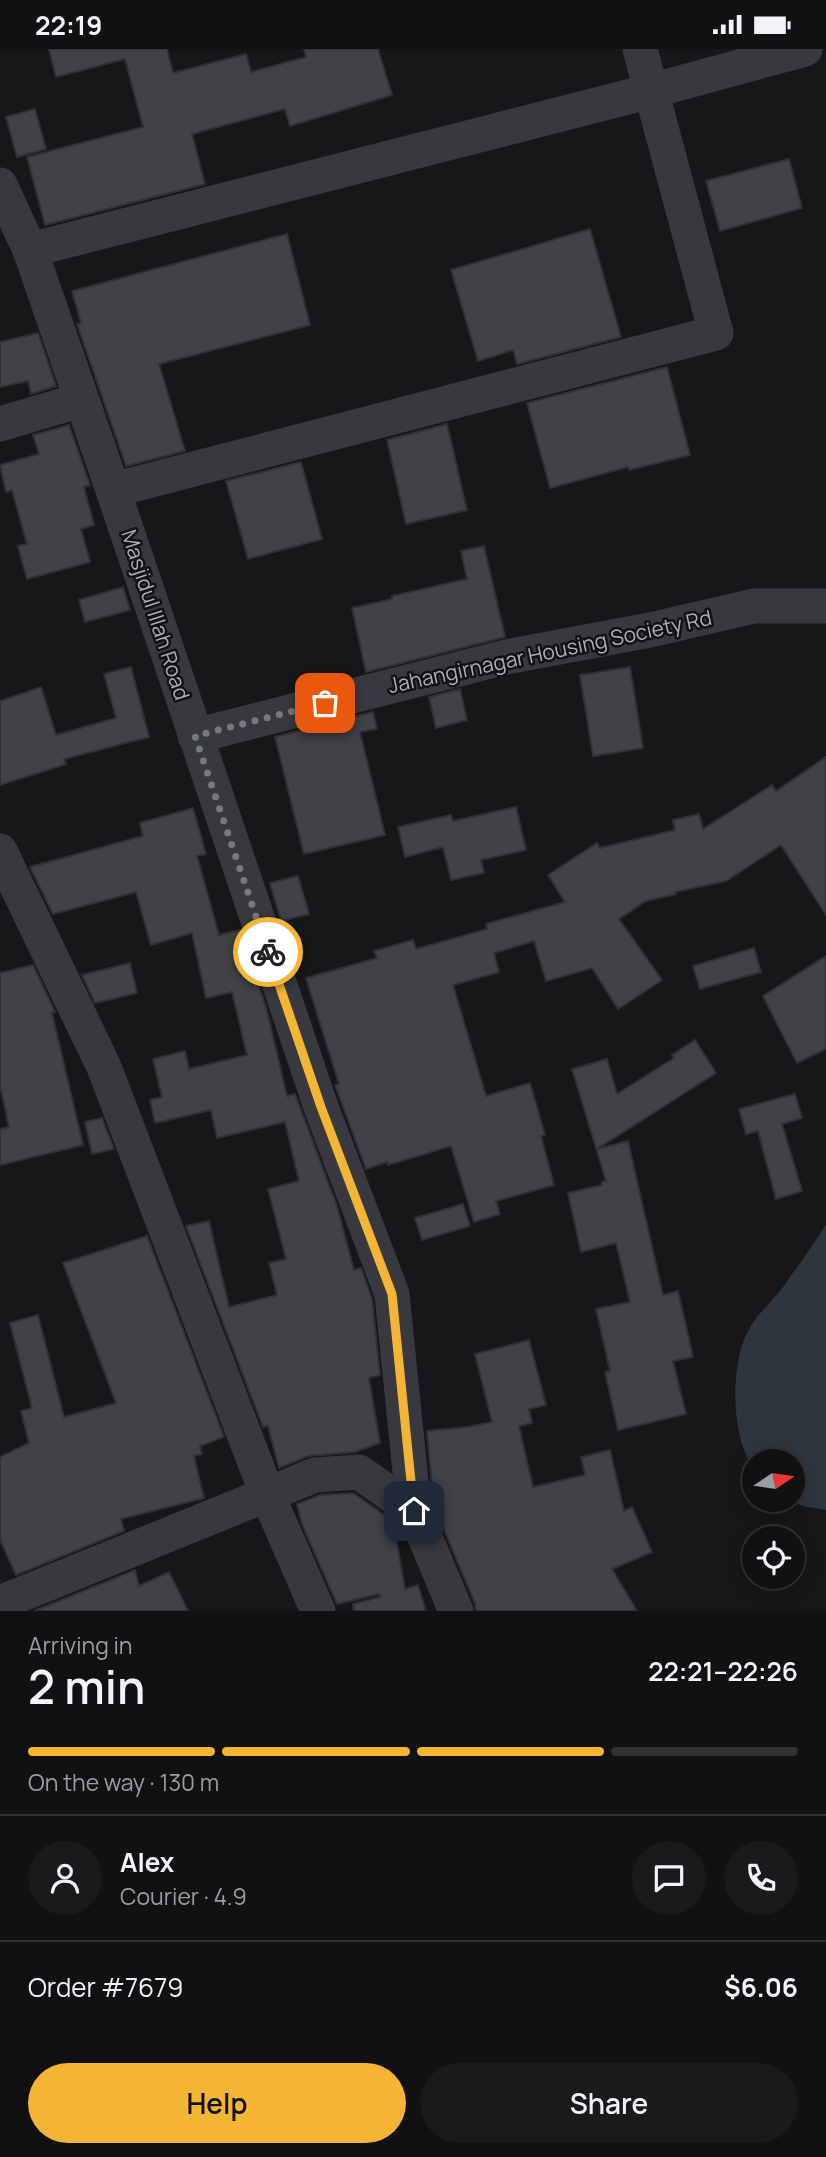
<!DOCTYPE html>
<html lang="en">
<head>
<meta charset="utf-8">
<style>
	body { margin:0; font-family:Manrope,sans-serif; background:#1a1a1c; color:#f1f3f6; height:100vh; display:flex; flex-direction:column; font-size:26px; white-space:nowrap }
	* { box-sizing:border-box; margin:0 }
	p { font-size:23px; color:#9c9da0 }
	.icon { flex:none; width:38px; height:38px; fill:none; stroke:currentColor; stroke-width:2; stroke-linecap:round; stroke-linejoin:round }
	.map { position:relative; height:1562px; overflow:hidden }
	.side { display:flex; flex-direction:column; background:#111113; flex:1 }
	.side>* { flex:none }
	.needle { width:46px; rotate:77deg }
	.tools { position:absolute; left:742px; top:1400px; display:grid; gap:14px }
	.tools a { display:grid; place-items:center; width:63px; height:63px; border-radius:50%; background:#111113; box-shadow:0 4px 18px #0003,0 0 0 2px #303133; font-size:35px }
	.pin { position:absolute; display:grid; place-items:center; width:60px; height:60px; color:#fff; margin:-30px; border-radius:14px; box-shadow:0 4px 10px #0006 }
	.courier { position:absolute; display:grid; place-items:center; width:70px; height:70px; margin:-35px; border:5px solid #f5b433; border-radius:50%; background:#fff; color:#222; box-shadow:0 2px 9px #0007 }
	.head em { font-style:normal; font-weight:600 }
	.head div { display:flex; flex-direction:column-reverse }
	.head { display:flex; align-items:center; justify-content:space-between; height:119px; padding:0 28px }
	h1 { font-size:46px; font-weight:600; line-height:52px }
	.bar { display:grid; grid-template-columns:repeat(4,1fr); gap:10px 7px; align-content:center; height:84px; padding:0 28px }
	.bar i { height:9px; border-radius:5px; background:#303133 }
	.bar .on { background:#f5b433 }
	.bar p { grid-column:span 4 }
	.line { display:flex; align-items:center; gap:18px; padding:0 28px; border-top:2px solid #303133 }
	.line div { flex:1 }
	.round { display:grid; place-items:center; flex:none; width:74px; height:74px; border-radius:37px; background:#1a1a1c }
	.primary-button { display:flex; gap:14px; margin-top:auto; padding:14px 28px }
	.primary-button a { flex:1; height:80px; border-radius:42px; background:#f5b433; color:#111; font-size:28px; font-weight:600; line-height:80px; text-align:center }
	.primary-button a+a { background:#1a1a1c; color:#f1f3f6 }
	.status { display:flex; justify-content:space-between; align-items:center; height:49px; padding:0 35px; background:#111113; direction:ltr }
	.status svg { height:19px; fill:currentColor }
	.map>svg:first-child { display:block }
	.water { fill:#2d363e }
	.building { fill:#414246; stroke:#313135; stroke-width:2 }
	.lines { fill:none; stroke-linecap:round; stroke-linejoin:round }
	.minor { stroke:#38393e; stroke-width:35 }
	.done { stroke:#767981; stroke-width:7; stroke-dasharray:0 12.6 }
	.route { stroke:#f5b433; stroke-width:9 }
	.labels { text-anchor:middle; stroke-width:5; stroke-linejoin:round; paint-order:stroke }
	.street-label { font-size:21px; fill:#a9aeb9; stroke:#121214 }
</style>
</head>
<body>
<div class="status"><b>22:19</b><svg viewBox="0 0 49 12"><path d="M0 12V9h3v3zM5 12V6h3v6zM10 12V3h3v9zM15 12V0h3v12zM26 1h20v11H26zM47 4h2v5h-2z"/></svg></div>
<div class="map">
<svg width="826" height="1562" viewBox="0 0 826 1562">
	<rect width="100%" height="100%" fill="#171719"/>
	<path class="water" d="M826,1176V1461L803,1457L791,1451H793V1412H754V1419C731,1390 730,1318 747,1284C754,1269 769,1255 780,1242C796,1220 811,1199 826,1176Z"/>
	<g class="building">
		<path d="M49,0H167L173,24L246,5L251,23L306,8L304,0H378L392,46L290,77L285,60L192,85L205,135L45,176L27,108L143,78L125,10L56,28Z"/>
		<path d="M35,60L46,100L17,108L6,68Z"/>
		<path d="M789,110L802,159L720,182L706,132Z"/>
		<path d="M590,180L621,288L517,315L513,301L478,312L451,221Z"/>
		<path d="M287,185L310,276L159,315L185,402L126,417L77,275L81,274L72,242Z"/>
		<path d="M38,284L56,337L31,345L28,332L0,338V293Z"/>
		<path d="M667,318L690,406L629,421L628,418L550,439L527,354Z"/>
		<path d="M447,375L467,461L406,475L387,391Z"/>
		<path d="M69,376L90,436L84,438L94,476L81,480L90,513L27,530L18,497L27,495L12,441L6,443L0,416L39,405L33,386Z"/>
		<path d="M301,413L322,490L248,510L226,432Z"/>
		<path d="M484,497L505,588L366,623L352,559L392,550V547L467,530L461,502Z"/>
		<path d="M123,538L130,561L85,573L79,551Z"/>
		<path d="M131,618L149,688L64,710L66,715L0,736V652L41,638L56,686L116,669L104,625Z"/>
		<path d="M630,618L643,699L593,707L580,626Z"/>
		<path d="M460,640L467,671L436,679L429,648Z"/>
		<path d="M373,663L377,680L360,683L385,786L304,805L275,688Z"/>
		<path d="M826,708V866L781,796L726,832L675,843L676,845L646,852L619,870L662,931L618,960L592,919L546,932L534,892L494,904L499,923L453,936L486,1047L530,1034L545,1086L541,1087L554,1136L496,1152L500,1165L474,1173L451,1097L388,1116L387,1113L366,1120L335,1036L339,1035L306,929L377,909L374,902L413,891L416,900L487,880L486,875L565,853L548,826L597,794L600,799L675,781L673,771L699,765L703,780L772,736L776,742Z"/>
		<path d="M516,758L526,801L481,811L484,824L451,831L443,798L405,808L398,778L451,766L453,772Z"/>
		<path d="M193,759L206,805L197,807L219,886L240,881L266,958L287,1047L295,1045L337,1157L354,1221L361,1219L372,1250L380,1326L369,1329L380,1394L355,1403L308,1407L279,1419L268,1377L263,1378L186,1177L209,1172L229,1258L277,1246L269,1214L286,1210L268,1140L299,1132L285,1073L217,1089L211,1061L155,1074L150,1051L162,1048L153,1010L185,1002L189,1020L247,1006L232,943L206,949L192,884L151,896L136,843L53,865L30,818L143,787L140,774Z"/>
		<path d="M298,827L309,865L281,872L270,834Z"/>
		<path d="M754,899L761,923L700,940L693,917Z"/>
		<path d="M826,907V1000L797,1014L763,947Z"/>
		<path d="M130,914L137,944L95,954L82,926Z"/>
		<path d="M33,916L55,963L52,964L83,1096L0,1116V1080L9,1078L0,1037V924Z"/>
		<path d="M695,991L716,1024L597,1100L628,1092L663,1246L678,1242L693,1308L673,1312L686,1365L618,1381L605,1323L610,1322L596,1260L630,1253L616,1194L581,1203L568,1144L602,1136V1133L606,1132L572,1020L607,1010L617,1045L674,1009L672,1006Z"/>
		<path d="M795,1045L802,1069L782,1075L802,1142L776,1150L758,1082L746,1085L739,1060Z"/>
		<path d="M102,1069L114,1100L92,1105L85,1073Z"/>
		<path d="M463,1155L470,1177L422,1191L415,1169Z"/>
		<path d="M147,1187L224,1388L200,1397L202,1405L194,1407L204,1449L121,1470L124,1482L16,1526L0,1491V1408L29,1394L21,1362L32,1359L10,1274L38,1266L64,1368L116,1354L63,1214Z"/>
		<path d="M529,1291L546,1356L529,1360L532,1374L519,1377L533,1438L585,1426L581,1408L610,1401L624,1462L632,1458L652,1503L612,1520L637,1562H476L475,1554L434,1457L427,1382L467,1378L492,1373L475,1305Z"/>
		<path d="M353,1444L393,1472L405,1540L418,1536L426,1562H354L353,1555L380,1548L379,1545L337,1555L302,1475L297,1455L320,1446Z"/>
		<path d="M135,1521L139,1537L169,1523L188,1562H34Z"/>
	</g>
	<g class="lines">
		<g class="minor">
			<path d="M0,136L30,201L113,441L321,1058L392,1245L414,1462L456,1562"/>
			<path d="M30,201L651,42L805,0"/>
			<path d="M0,375L81,351"/>
			<path d="M113,441L716,284L640,0"/>
			<path d="M195,687L506,608L650,581L754,557H826"/>
			<path d="M0,802L104,1018L267,1445L318,1562"/>
			<path d="M0,1554L315,1426L359,1423L414,1462"/>
		</g>
	</g>
	<g class="lines">
		<path class="done" d="M268,903L195,687L325,654"/>
		<path class="route" d="M268,903L321,1058L392,1245L414,1462"/>
	</g>
	<g class="labels">
		<g class="street-label">
			<text transform="translate(155 566) rotate(72)" y="7">Masjidul Illah Road</text>
			<text transform="translate(550 603) rotate(-12)" y="7">Jahangirnagar Housing Society Rd</text>
		</g>
	</g>
</svg>
<div class="tools">
<a><svg class="needle" viewBox="-14 -14 28 28"><path d="M0-13l5 13h-10z" fill="#e53935"/><path d="M0 13l5-13h-10z" fill="#9c9da0"/></svg></a>
<a><svg class="icon" aria-label="locate" viewBox="0 0 24 24"><circle cx="12" cy="12" r="6"/><path d="M12 2v4M12 18v4M2 12h4M18 12h4"/></svg></a>
</div>
<div class="pin" style="left:325px;top:654px;background:#ea580c"><svg class="icon" aria-label="bag" viewBox="0 0 24 24"><path d="M5 8h14l-1 12H6zM9 8a3 3 0 0 1 6 0"/></svg></div>
<div class="pin" style="left:414px;top:1462px;background:#1f2937"><svg class="icon" aria-label="home" viewBox="0 0 24 24"><path d="M3 11l9-7 9 7M6 9v11h12V9"/></svg></div>
<div class="courier" style="left:268px;top:903px"><svg class="icon" aria-label="bike" viewBox="0 0 24 24"><circle cx="6" cy="16" r="4"/><circle cx="18" cy="16" r="4"/><path d="M6 16l4-8h5l3 8M10 8l3 8H6M13 5h3"/></svg></div>
</div>
<section class="side">
<div class="head"><div><h1>2 min</h1><p>Arriving in</p></div><em>22:21–22:26</em></div>
<div class="bar"><i class="on"></i><i class="on"></i><i class="on"></i><i></i><p>On the way · 130 m</p></div>
<div class="line" style="height:126px"><a class="round"><svg class="icon" aria-label="person" viewBox="0 0 24 24"><circle cx="12" cy="8" r="4"/><path d="M4 21q1-7 8-7t8 7"/></svg></a><div><b>Alex</b><p>Courier · 4.9</p></div><a class="round"><svg class="icon" aria-label="chat" viewBox="0 0 24 24"><path d="M4 5h16v11H9l-5 4z"/></svg></a><a class="round"><svg class="icon" aria-label="phone" viewBox="0 0 24 24"><path d="M5 4h4l2 5-3 2q2 4 5 5l2-3 5 2v4C11 20 4 13 5 4z"/></svg></a></div>
<div class="line" style="height:91px"><div>Order #7679</div><b>$6.06</b></div>
<div class="primary-button"><a>Help</a><a>Share</a></div>
</section>
</body>
</html>
